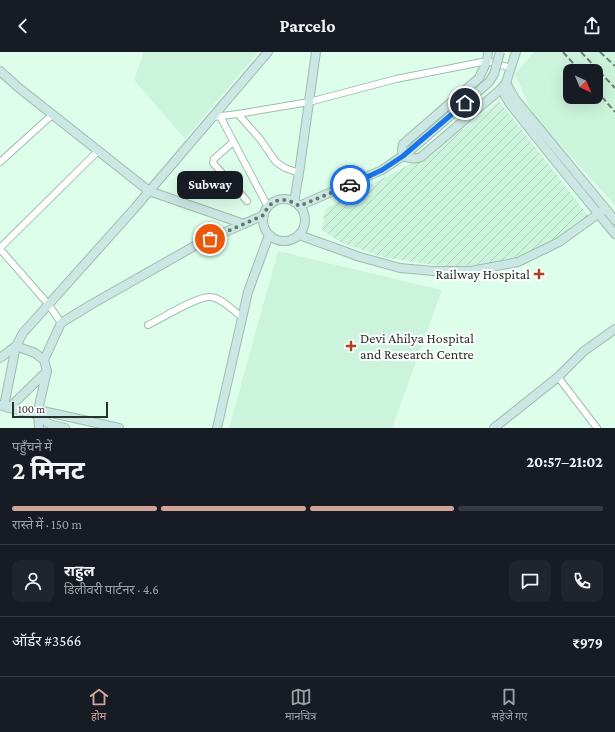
<!DOCTYPE html>
<html lang="hi">
<head>
<meta charset="utf-8">
<style>
	body { margin:0; font-family:"Crimson Pro","Noto Sans Devanagari",serif; background:#20242c; color:#f1f3f6; height:100vh; display:flex; flex-direction:column; font-size:15px; white-space:nowrap }
	* { box-sizing:border-box; margin:0 }
	p { font-size:13px; color:#9ea1a6 }
	.icon { flex:none; width:22px; height:22px; fill:none; stroke:currentColor; stroke-width:2; stroke-linecap:round; stroke-linejoin:round }
	.map { position:relative; height:376px; overflow:hidden }
	.drawer { display:flex; flex-direction:column; background:#171b24; flex:1 }
	.drawer>* { flex:none }
	.needle { width:26px; rotate:136deg }
	.controls { position:absolute; left:563px; top:12px; display:grid; gap:8px }
	.controls a { display:grid; place-items:center; width:40px; height:40px; border-radius:8px; background:#171b24; box-shadow:0 4px 16px #0002; font-size:20px }
	.scale { position:absolute; left:12px; bottom:10px; width:96px; box-sizing:border-box; padding-left:4px; border:2px solid #26322b; border-top:0; font-size:11px; line-height:14px; white-space:nowrap; color:#26322b; -webkit-text-stroke:3px #fff; paint-order:stroke }
	.pin { position:absolute; display:grid; place-items:center; width:34px; height:34px; color:#fff; margin:-17px; border:2px solid #fff; border-radius:50%; box-shadow:0 1px 4px #0007 }
	.courier { position:absolute; display:grid; place-items:center; width:40px; height:40px; margin:-20px; border:3px solid #1a73e8; border-radius:50%; background:#fff; color:#222; box-shadow:0 1px 5px #0007 }
	.bubble { position:absolute; height:28px; border-radius:8px; background:#171b24; box-shadow:0 4px 16px #0002; font-size:13px; font-weight:700; line-height:28px; text-align:center }
	.head em { font-style:normal; font-weight:700 }
	.head div { display:flex; flex-direction:column-reverse }
	.head { display:flex; align-items:center; justify-content:space-between; height:68px; padding:0 12px }
	h1 { font-size:26px; font-weight:700; line-height:30px }
	.bar { display:grid; grid-template-columns:repeat(4,1fr); gap:6px 4px; align-content:center; height:48px; padding:0 12px }
	.bar i { height:5px; border-radius:3px; background:#363941 }
	.bar .active { background:#d2a497 }
	.bar p { grid-column:span 4 }
	.line { display:flex; align-items:center; gap:10px; padding:0 12px; border-top:1px solid #363941 }
	.line div { flex:1 }
	.round { display:grid; place-items:center; flex:none; width:42px; height:42px; border-radius:8px; background:#20242c }
	header { display:flex; justify-content:space-between; align-items:center; height:52px; padding:0 12px; background:#171b24; font-size:18px; font-weight:700 }
	.menu { display:flex; justify-content:space-around; align-items:center; height:56px; border-top:1px solid #363941; background:#171b24; font-size:11px; color:#9ea1a6 }
	.menu a { display:grid; justify-items:center; gap:2px }
	.menu .active { color:#d2a497 }
	.map>svg:first-child { display:block }
	.built { fill:#ccf4dd; fill-rule:evenodd }
	.industrial { fill:url(#industrial-furrows) }
	.lines { fill:none; stroke-linecap:round; stroke-linejoin:round }
	.street-casing { stroke:#9fbdac; stroke-width:8 }
	.secondary-casing { stroke:#9fbdac; stroke-width:10 }
	.street { stroke:#fff; stroke-width:6 }
	.secondary { stroke:#cae7e4; stroke-width:8 }
	.rail { stroke:#6a7e73; stroke-width:2; stroke-dasharray:6 3; stroke-linecap:butt }
	.secondary-bridge-casing { stroke:#9fbdac; stroke-width:10; stroke-linecap:butt }
	.secondary-bridge { stroke:#cae7e4; stroke-width:8 }
	.done { stroke:#66796e; stroke-width:4; stroke-dasharray:0 7.2 }
	.route { stroke:#1a73e8; stroke-width:5 }
	.poi-dot { fill:#ab4322; stroke:#fff; stroke-width:1.5 }
	.labels { text-anchor:middle; stroke-width:4; stroke-linejoin:round; paint-order:stroke }
	.poi-label { font-size:14px; fill:#26322b; stroke:#fff; text-anchor:end }
</style>
</head>
<body>
<header><svg class="icon" aria-label="back" viewBox="0 0 24 24"><path d="M15 5l-7 7 7 7"/></svg>Parcelo<svg class="icon" aria-label="share" viewBox="0 0 24 24"><path d="M12 15V3M7 8l5-5 5 5M5 13v7h14v-7"/></svg></header>
<div class="map">
<svg width="615" height="376" viewBox="0 0 615 376">
	<defs>
		<pattern id="industrial-furrows" width="10" height="10" patternUnits="userSpaceOnUse"><rect width="10" height="10" fill="#ccf4dd"/><path d="M-1 1l2-2M0 10L10 0M9 11l2-2" fill="none" stroke="#afd2be"/></pattern>
	</defs>
	<rect width="100%" height="100%" fill="#ddfeeb"/>
	<g class="built">
		<path d="M144,0H258L185,87L134,28Z"/>
		<path d="M534,0H615V153L533,63L515,22ZM570,19H596V45H570Z"/>
		<path d="M278,199L442,238L392,376H229Z"/>
	</g>
	<path class="industrial" d="M499,49L590,166L558,186L523,203L471,216L435,213L387,206L342,191L322,178L325,157L418,108L440,95Z"/>
	<g class="lines">
		<g class="street-casing">
			<g id="street">
				<path d="M238,62L260,87L276,110L285,116L299,121"/>
				<path d="M220,64L268,155"/>
				<path d="M213,65L238,62L309,50L396,27L487,9L511,16"/>
				<path d="M233,90L214,107L213,111L247,149"/>
				<path d="M0,110L52,63"/>
				<path d="M0,196L98,99"/>
				<path d="M0,197L49,253L61,271"/>
				<path d="M148,273C161,267 198,243 211,245C222,246 233,259 242,265"/>
				<path d="M558,325L597,376"/>
			</g>
		</g>
		<g class="secondary-casing">
			<g id="secondary">
				<path d="M0,19L19,36L149,139L244,172"/>
				<path d="M506,31L515,47L615,168"/>
				<path d="M501,37L510,52L556,110L615,182"/>
				<path d="M403,104C409,106 415,108 421,105L501,37L506,31L516,0"/>
				<path d="M403,104L402,97L403,92L479,26L487,9L488,0"/>
				<circle cx="284" cy="168" r="21"/>
				<path d="M294,150L299,121L316,0"/>
				<path d="M299,154L382,118L407,101"/>
				<path d="M299,183L360,205L400,216L433,219H471L518,210L559,190L605,157"/>
				<path d="M0,306L16,294L23,281L134,157L268,0"/>
				<path d="M44,308L61,271L92,252L198,192L264,163"/>
				<path d="M0,353L9,356L47,319L44,308L35,301L16,294L4,354"/>
				<path d="M9,356L39,363L49,372L65,376"/>
				<path d="M38,358L119,376"/>
				<path d="M39,376L38,358L47,319"/>
				<path d="M217,376L248,240L269,183"/>
				<path d="M494,376L558,325L584,299L615,277"/>
			</g>
		</g>
		<use href="#street" class="street"/>
		<use href="#secondary" class="secondary"/>
		<g class="rail">
			<path d="M563,0L580,19"/>
			<path d="M581,0L615,36"/>
			<path d="M600,0L615,14"/>
			<path d="M596,38L615,60"/>
		</g>
		<g class="secondary-bridge-casing">
			<path id="secondary-bridge" d="M411,98L489,30L494,22L500,0"/>
		</g>
		<use href="#secondary-bridge" class="secondary-bridge"/>
	</g>
	<g class="lines">
		<path class="done" d="M210,187L264,163C270,146 285,144 299,154L350,133"/>
		<path class="route" d="M350,133L382,118L403,104L465,51"/>
	</g>
	<g class="poi-dot">
		<path d="M537 216h4v4h4v4h-4v4h-4v-4h-4v-4h4z"/>
		<path d="M349 288h4v4h4v4h-4v4h-4v-4h-4v-4h4z"/>
	</g>
	<g class="labels">
		<g class="poi-label">
			<text x="530" y="227">Railway Hospital</text>
			<text x="360" y="291" text-anchor="start">Devi Ahilya Hospital<tspan x="360" dy="16">and Research Centre</tspan></text>
		</g>
	</g>
</svg>
<div class="controls">
<a><svg class="needle" viewBox="-14 -14 28 28"><path d="M0-13l5 13h-10z" fill="#e53935"/><path d="M0 13l5-13h-10z" fill="#9ea1a6"/></svg></a>
</div>
<div class="scale">100 m</div>
<div class="pin" style="left:210px;top:187px;background:#ea580c"><svg class="icon" aria-label="bag" viewBox="0 0 24 24"><path d="M5 8h14l-1 12H6zM9 8a3 3 0 0 1 6 0"/></svg></div>
<div class="pin" style="left:465px;top:51px;background:#1f2937"><svg class="icon" aria-label="home" viewBox="0 0 24 24"><path d="M3 11l9-7 9 7M6 9v11h12V9"/></svg></div>
<div class="courier" style="left:350px;top:133px"><svg class="icon" aria-label="car" viewBox="0 0 24 24"><path d="M5 17H2v-5l4-1 3-4h7l3 4 3 1v5h-3M9 17h6M6 11h13"/><circle cx="7" cy="17" r="2"/><circle cx="17" cy="17" r="2"/></svg></div>
<div class="bubble" style="left:177px;top:119px;width:66px">Subway</div>
</div>
<section class="drawer">
<div class="head"><div><h1>2 मिनट</h1><p>पहुँचने में</p></div><em>20:57–21:02</em></div>
<div class="bar"><i class="active"></i><i class="active"></i><i class="active"></i><i></i><p>रास्ते में · 150 m</p></div>
<div class="line" style="height:72px"><a class="round"><svg class="icon" aria-label="person" viewBox="0 0 24 24"><circle cx="12" cy="8" r="4"/><path d="M4 21q1-7 8-7t8 7"/></svg></a><div><b>राहुल</b><p>डिलीवरी पार्टनर · 4.6</p></div><a class="round"><svg class="icon" aria-label="chat" viewBox="0 0 24 24"><path d="M4 5h16v11H9l-5 4z"/></svg></a><a class="round"><svg class="icon" aria-label="phone" viewBox="0 0 24 24"><path d="M5 4h4l2 5-3 2q2 4 5 5l2-3 5 2v4C11 20 4 13 5 4z"/></svg></a></div>
<div class="line" style="height:52px"><div>ऑर्डर #3566</div><b>₹979</b></div>
</section>
<nav class="menu">
<a class="active"><svg class="icon" aria-label="home" viewBox="0 0 24 24"><path d="M3 11l9-7 9 7M6 9v11h12V9"/></svg>होम</a>
<a><svg class="icon" aria-label="map" viewBox="0 0 24 24"><path d="M3 6l6-2 6 2 6-2v14l-6 2-6-2-6 2zM9 4v14M15 6v14"/></svg>मानचित्र</a>
<a><svg class="icon" aria-label="saved" viewBox="0 0 24 24"><path d="M7 4h10v16l-5-4-5 4z"/></svg>सहेजे गए</a>
</nav>
</body>
</html>
